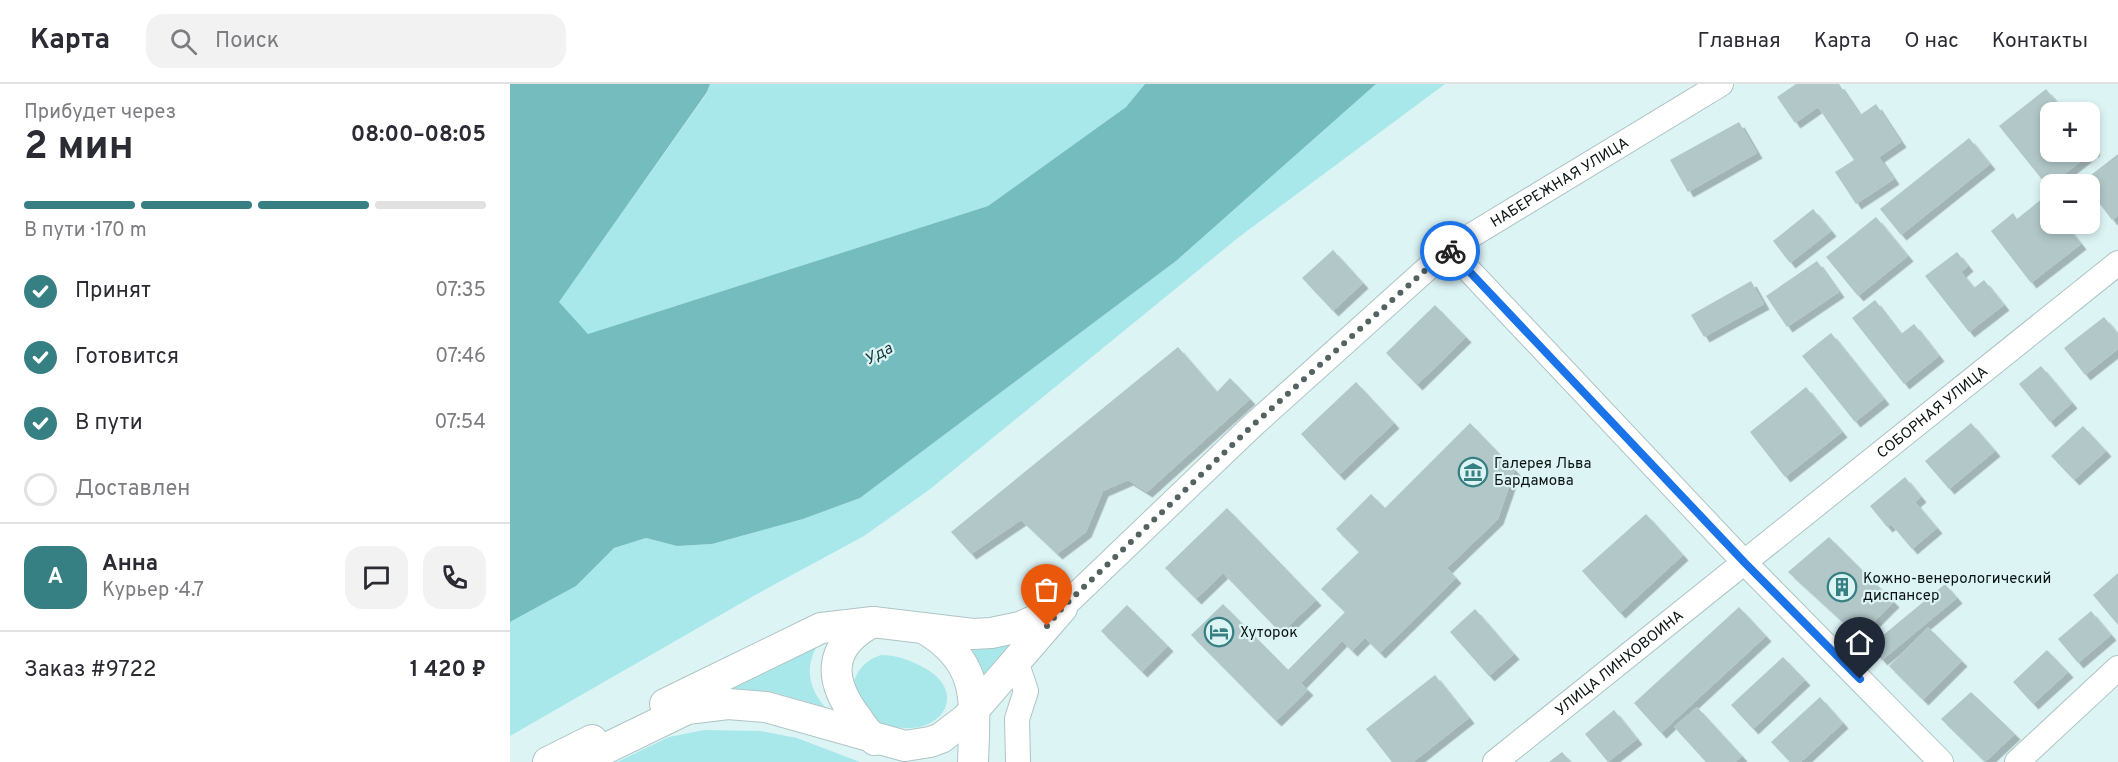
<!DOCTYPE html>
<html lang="ru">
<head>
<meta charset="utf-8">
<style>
	body { margin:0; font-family:Overpass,sans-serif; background:#f2f2f3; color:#2b2b33; height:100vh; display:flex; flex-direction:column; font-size:22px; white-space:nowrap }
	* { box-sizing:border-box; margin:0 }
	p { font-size:20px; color:#7c7c81 }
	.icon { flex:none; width:33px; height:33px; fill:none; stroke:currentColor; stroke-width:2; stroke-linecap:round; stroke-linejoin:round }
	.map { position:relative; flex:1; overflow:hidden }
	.panel { display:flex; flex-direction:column; background:#fff; width:510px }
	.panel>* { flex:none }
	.buttons { position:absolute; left:1530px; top:18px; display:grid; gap:12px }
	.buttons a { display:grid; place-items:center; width:60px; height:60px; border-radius:12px; background:#fff; box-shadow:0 3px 9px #0003; font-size:30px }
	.pin { position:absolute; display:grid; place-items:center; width:51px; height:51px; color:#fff; margin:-62px -26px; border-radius:50% 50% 50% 0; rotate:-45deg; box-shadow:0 0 6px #0007 }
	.pin .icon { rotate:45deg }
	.courier { position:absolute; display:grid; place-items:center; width:60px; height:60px; margin:-30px; border:4px solid #1a73e8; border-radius:50%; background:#fff; color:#222; box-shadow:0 2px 8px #0007 }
	.headline em { font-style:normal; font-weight:700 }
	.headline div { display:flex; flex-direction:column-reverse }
	.headline { display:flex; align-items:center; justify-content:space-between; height:102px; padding:0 24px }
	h1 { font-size:39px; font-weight:700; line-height:45px }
	.bar { display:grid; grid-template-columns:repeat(4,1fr); gap:9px 6px; align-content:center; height:72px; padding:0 24px }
	.bar i { height:8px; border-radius:4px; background:#e1e1e2 }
	.bar .selected { background:#367f82 }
	.bar p { grid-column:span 4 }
	.line { display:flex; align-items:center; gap:15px; padding:0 24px; border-top:2px solid #e1e1e2 }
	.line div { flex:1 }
	.round { display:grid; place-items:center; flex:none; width:63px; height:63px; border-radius:18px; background:#f2f2f3 }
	ol { padding:0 24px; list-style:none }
	li { display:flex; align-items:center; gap:18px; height:66px }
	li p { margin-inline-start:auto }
	li .icon { padding:6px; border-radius:50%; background:#367f82; color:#fff; stroke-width:4 }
	li:last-child { color:#7c7c81 }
	li i { width:33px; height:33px; border:3px solid #e1e1e2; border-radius:50% }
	header { display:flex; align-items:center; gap:36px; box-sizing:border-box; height:84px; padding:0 30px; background:#fff; border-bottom:2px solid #e1e1e2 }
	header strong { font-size:28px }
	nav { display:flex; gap:33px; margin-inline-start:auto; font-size:21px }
	.search { width:420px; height:54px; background:#f2f2f3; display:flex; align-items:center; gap:15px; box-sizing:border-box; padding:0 21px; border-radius:18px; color:#7c7c81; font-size:22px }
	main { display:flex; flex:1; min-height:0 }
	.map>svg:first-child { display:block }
	.green { fill:#a9e8ea }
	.water { fill:#75bcbf }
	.building { fill:#b1c7c8; filter:url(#shadow) }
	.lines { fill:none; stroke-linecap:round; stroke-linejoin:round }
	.minor-casing { stroke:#aec4c5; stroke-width:26 }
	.major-casing { stroke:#aec4c5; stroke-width:32 }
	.minor { stroke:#fff; stroke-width:24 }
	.major { stroke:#fff; stroke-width:30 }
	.done { stroke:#546262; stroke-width:6; stroke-dasharray:0 10.8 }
	.route { stroke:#1a73e8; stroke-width:8 }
	.labels { text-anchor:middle; stroke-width:4.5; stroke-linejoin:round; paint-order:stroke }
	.street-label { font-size:15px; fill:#0b1313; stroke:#ddf4f5 }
	.poi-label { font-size:15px; fill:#0b1313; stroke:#ddf4f5; text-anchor:start }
	.water-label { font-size:16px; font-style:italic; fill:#133739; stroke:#ddf4f5 }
</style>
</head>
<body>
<header>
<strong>Карта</strong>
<div class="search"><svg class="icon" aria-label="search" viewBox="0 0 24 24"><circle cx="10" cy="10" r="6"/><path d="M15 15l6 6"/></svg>Поиск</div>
<nav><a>Главная</a><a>Карта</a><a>О нас</a><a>Контакты</a></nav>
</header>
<main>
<section class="panel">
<div class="headline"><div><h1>2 мин</h1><p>Прибудет через</p></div><em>08:00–08:05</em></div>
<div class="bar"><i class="selected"></i><i class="selected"></i><i class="selected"></i><i></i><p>В пути · 170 m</p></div>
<ol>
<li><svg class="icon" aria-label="check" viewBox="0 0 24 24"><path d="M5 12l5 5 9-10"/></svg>Принят<p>07:35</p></li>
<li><svg class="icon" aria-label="check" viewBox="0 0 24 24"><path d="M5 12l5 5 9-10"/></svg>Готовится<p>07:46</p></li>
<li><svg class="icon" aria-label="check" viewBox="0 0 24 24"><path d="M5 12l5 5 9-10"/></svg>В пути<p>07:54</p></li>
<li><i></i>Доставлен</li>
</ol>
<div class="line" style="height:108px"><b class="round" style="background:#367f82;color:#fff">А</b><div><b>Анна</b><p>Курьер · 4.7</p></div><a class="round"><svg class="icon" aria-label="chat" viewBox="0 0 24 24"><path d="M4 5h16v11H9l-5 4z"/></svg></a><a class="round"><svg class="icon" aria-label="phone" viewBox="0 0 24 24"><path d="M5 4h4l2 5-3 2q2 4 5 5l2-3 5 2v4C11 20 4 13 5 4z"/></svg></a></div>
<div class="line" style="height:78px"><div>Заказ #9722</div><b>1 420 ₽</b></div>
</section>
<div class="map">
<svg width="1608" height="678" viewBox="0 0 1608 678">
	<defs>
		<filter id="shadow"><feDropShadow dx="5.5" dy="5.5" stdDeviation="0" flood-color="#0004"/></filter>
	</defs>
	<rect width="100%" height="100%" fill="#ddf4f5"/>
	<g class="green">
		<path d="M200,0H635L616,23L478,122L78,250L48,219L197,9Z"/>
		<path d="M866,0H935L729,153L419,406L354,452L247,510L0,652V538L66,502L104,464L136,454L167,462L202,460L293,435L350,414L666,177Z"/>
		<path d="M309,558C295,582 297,602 315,623L263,608L214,604Z"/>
		<path d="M501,559L473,591L461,563Z"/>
		<path d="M371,571C386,571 397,575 411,582C463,608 430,657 378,641C371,639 362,636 358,630C352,622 348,610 343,601C347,585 356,576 371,571Z"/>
		<path d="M194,646L251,647L287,654L350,678H107L159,653Z"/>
	</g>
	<path class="water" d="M0,0H200L197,8L49,218L78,250L478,122L616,23L635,0H866L666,177L350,414L293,435L202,460L167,462L136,454L104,464L66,502L0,538Z"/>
	<g class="building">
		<path d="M1286,0H1329L1350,31L1366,20L1391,58L1369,73L1384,95L1346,120L1325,88L1344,76L1308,23L1285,39L1267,13Z"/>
		<path d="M1536,5L1555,28H1540V68H1580V60L1585,66L1538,103L1489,42Z"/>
		<path d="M1229,38L1247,69L1178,108L1160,76Z"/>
		<path d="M1459,54L1480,80L1391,151L1370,125Z"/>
		<path d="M1608,70V131L1602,136L1580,107V100L1572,98Z"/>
		<path d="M1534,113L1540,121V140H1555L1571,160L1521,199L1481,147L1503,129L1507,135Z"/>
		<path d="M1303,125L1321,147L1280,179L1263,157Z"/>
		<path d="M1366,133L1398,172L1348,212L1316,173Z"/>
		<path d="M823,166L853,199L823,227L792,194Z"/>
		<path d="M1447,168L1458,182L1451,188L1464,204L1474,196L1494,221L1459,248L1415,192Z"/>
		<path d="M1307,177L1329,208L1277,243L1256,212Z"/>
		<path d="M1241,197L1254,220L1194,253L1181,231Z"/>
		<path d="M1365,216L1391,250L1404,240L1429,272L1394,300L1342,234Z"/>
		<path d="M925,221L956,253L907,301L876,269Z"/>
		<path d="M1594,233L1608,250V265L1575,291L1554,264Z"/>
		<path d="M1321,249L1374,315L1345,338L1292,272Z"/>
		<path d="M668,263L707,308L720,294L740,315L637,408L618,396L593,407L576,448L547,470L511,436L461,470L441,448Z"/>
		<path d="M1531,282L1562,319L1540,338L1509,300Z"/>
		<path d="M846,298L884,339L829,391L791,350Z"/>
		<path d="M1296,303L1332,348L1275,393L1240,348Z"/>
		<path d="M960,339L1005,386L988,435L937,484L946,494L870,569L855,554L842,567L832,557L791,599L798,606L766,637L681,551L713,520L778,586L835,528L811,505L849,468L826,445L861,410L875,424Z"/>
		<path d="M1461,339L1485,367L1439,405L1415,377Z"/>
		<path d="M1573,342L1596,367L1564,396L1541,372Z"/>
		<path d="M1395,393L1411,413L1405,418L1427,444L1402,465L1381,440L1377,443L1360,422Z"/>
		<path d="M717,424L806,516L771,549L713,489L686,515L655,484Z"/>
		<path d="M1136,430L1173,471L1110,529L1072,487Z"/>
		<path d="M1319,453L1384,518L1349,553L1278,488Z"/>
		<path d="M1608,489V541L1583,511Z"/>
		<path d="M1435,500L1447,514L1372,576L1360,562Z"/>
		<path d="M617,521L658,562L632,588L591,547Z"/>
		<path d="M1229,523L1256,552L1151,649L1124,619Z"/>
		<path d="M965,525L1004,570L979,592L940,548Z"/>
		<path d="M1581,527L1601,551L1568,579L1548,555Z"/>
		<path d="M1418,543L1452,577L1413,616L1379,582Z"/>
		<path d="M1537,566L1558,588L1523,620L1503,598Z"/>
		<path d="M1273,573L1295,596L1243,645L1221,621Z"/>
		<path d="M925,591L959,634L903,678H882L856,645Z"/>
		<path d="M1461,608L1505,650L1475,678L1431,635Z"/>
		<path d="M1310,613L1333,639L1291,678H1280L1261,658Z"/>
		<path d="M1187,623L1232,672L1225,678H1196L1164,643Z"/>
		<path d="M1104,626L1127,655L1098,678L1075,650Z"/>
		<path d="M1052,668L1061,678H1039Z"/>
	</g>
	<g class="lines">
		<g class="minor-casing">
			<g id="minor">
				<path d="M939,165L1235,479L1431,678"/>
				<path id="s1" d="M552,524L742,342L939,165L1211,0"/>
				<path d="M506,577L516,607L507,635L508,678"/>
				<path id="s2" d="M985,678L1608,179"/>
				<path d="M1507,678L1608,584"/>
			</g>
		</g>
		<g class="major-casing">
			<g id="major">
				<path d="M363,538C317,562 318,596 347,634C352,642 358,650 365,656"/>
				<path d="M413,544C472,578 465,618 463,678"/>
				<path d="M155,620L311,544L363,538L463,550L481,549L510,543L544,528"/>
				<path d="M38,678L82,656"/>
				<path d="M68,678L177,625L218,620L256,623L395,662L420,658L431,654L456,635L552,524"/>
			</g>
		</g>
		<use href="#minor" class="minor"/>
		<use href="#major" class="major"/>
	</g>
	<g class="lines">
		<path class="done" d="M537,542L552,524L742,342L939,165L940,167"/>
		<path class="route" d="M940,167L1235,479L1350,595"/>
	</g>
	<defs>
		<g id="museum-ring" transform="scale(1.5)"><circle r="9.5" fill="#ddf4f5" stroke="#367f82" stroke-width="1.5"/><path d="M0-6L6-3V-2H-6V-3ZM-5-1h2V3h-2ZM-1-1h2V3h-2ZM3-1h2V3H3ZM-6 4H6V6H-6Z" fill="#367f82"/></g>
		<g id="building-ring" transform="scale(1.5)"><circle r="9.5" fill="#ddf4f5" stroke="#367f82" stroke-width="1.5"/><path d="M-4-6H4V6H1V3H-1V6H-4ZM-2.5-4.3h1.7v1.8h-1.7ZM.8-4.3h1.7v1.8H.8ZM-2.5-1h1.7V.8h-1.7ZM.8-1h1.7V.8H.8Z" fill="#367f82"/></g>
		<g id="hotel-ring" transform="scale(1.5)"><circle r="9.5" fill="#ddf4f5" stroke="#367f82" stroke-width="1.5"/><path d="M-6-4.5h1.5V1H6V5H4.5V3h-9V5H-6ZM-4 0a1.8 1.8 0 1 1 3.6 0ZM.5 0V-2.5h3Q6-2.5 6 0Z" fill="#367f82"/></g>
	</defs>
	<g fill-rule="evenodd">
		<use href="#museum-ring" x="963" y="388"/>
		<use href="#building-ring" x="1332" y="503"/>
		<use href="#hotel-ring" x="709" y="548"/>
	</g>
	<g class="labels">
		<g class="street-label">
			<text dy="5" stroke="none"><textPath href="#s1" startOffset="657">НАБЕРЕЖНАЯ УЛИЦА</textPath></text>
			<text dy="5" stroke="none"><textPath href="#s2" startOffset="560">СОБОРНАЯ УЛИЦА</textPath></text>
			<text dy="5" stroke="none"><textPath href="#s2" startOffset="159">УЛИЦА ЛИНХОВОИНА</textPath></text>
		</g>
		<g class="poi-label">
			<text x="984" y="384">Галерея Льва<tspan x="984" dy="17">Бардамова</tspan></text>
			<text x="1353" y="499">Кожно-венерологический<tspan x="1353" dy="17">диспансер</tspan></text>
			<text x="730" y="553">Хуторок</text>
		</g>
		<g class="water-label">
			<text transform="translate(368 269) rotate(-28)" y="6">Уда</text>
		</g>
	</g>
</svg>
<div class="buttons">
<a>+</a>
<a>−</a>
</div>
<div class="pin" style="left:537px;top:542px;background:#ea580c"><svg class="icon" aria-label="bag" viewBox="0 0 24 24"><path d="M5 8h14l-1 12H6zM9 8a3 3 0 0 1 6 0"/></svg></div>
<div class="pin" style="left:1350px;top:595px;background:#1f2937"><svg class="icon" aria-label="home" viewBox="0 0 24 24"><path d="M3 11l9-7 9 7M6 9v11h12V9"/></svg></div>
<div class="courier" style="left:940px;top:167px"><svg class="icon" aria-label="bike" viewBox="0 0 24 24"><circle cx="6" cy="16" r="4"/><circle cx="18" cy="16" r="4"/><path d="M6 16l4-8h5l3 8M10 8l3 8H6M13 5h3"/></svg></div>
</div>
</main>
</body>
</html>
